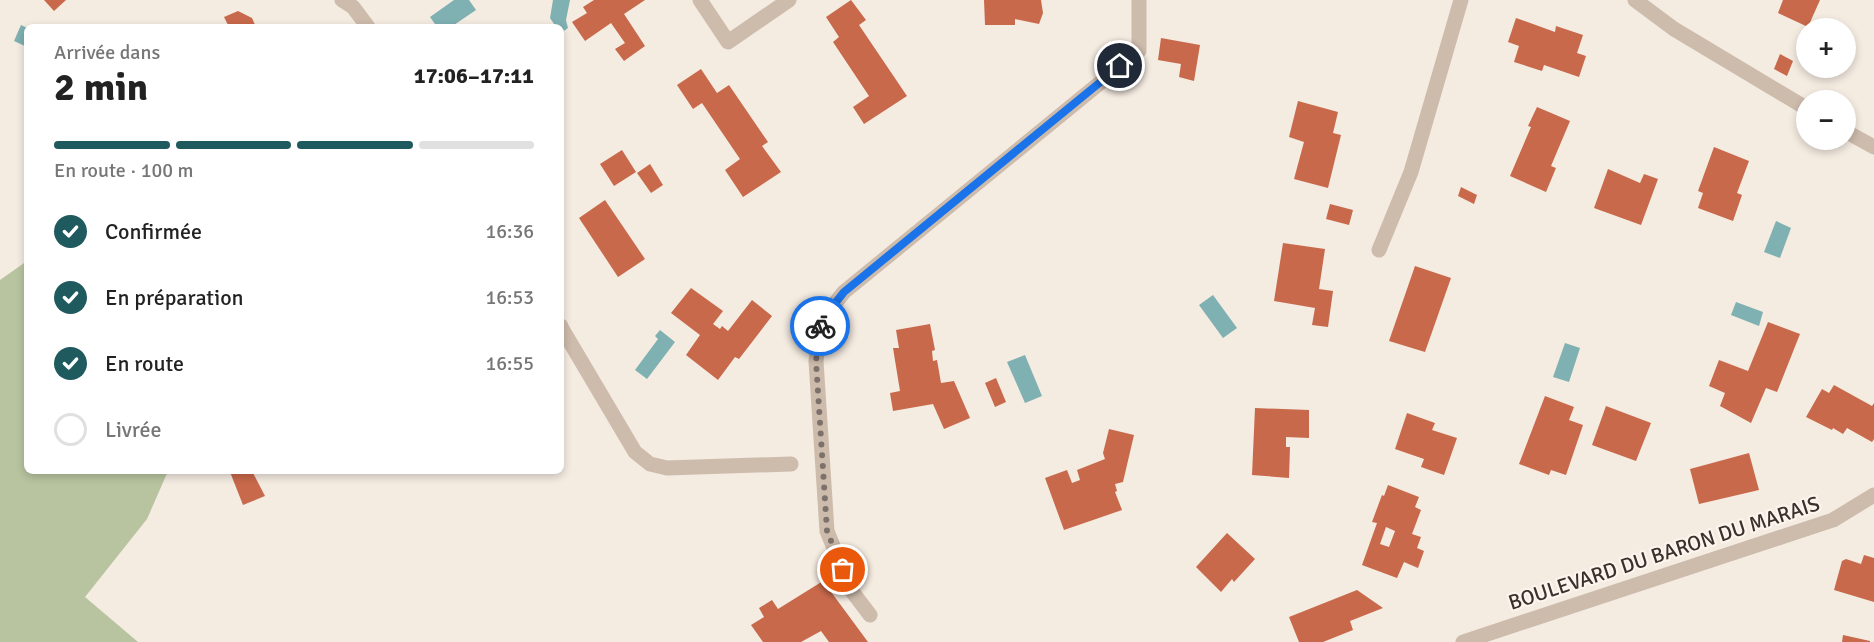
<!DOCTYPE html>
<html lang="fr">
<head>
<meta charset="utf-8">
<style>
	body { margin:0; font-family:Signika,sans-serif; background:#f6f6f6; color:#222; height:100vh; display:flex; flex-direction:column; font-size:22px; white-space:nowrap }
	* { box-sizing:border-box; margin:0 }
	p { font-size:20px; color:#767676 }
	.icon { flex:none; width:33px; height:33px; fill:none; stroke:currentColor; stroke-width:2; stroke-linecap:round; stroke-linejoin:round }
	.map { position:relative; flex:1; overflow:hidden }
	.drawer { position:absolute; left:24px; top:24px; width:540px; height:450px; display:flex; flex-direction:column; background:#fff; border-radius:9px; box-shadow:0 3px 9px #0003 }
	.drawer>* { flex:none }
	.tools { position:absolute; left:1796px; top:18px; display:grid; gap:12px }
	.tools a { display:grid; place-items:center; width:60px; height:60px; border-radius:50%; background:#fff; box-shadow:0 3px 9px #0003; font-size:30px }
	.pin { position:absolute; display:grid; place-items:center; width:51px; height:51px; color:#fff; margin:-26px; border:3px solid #fff; border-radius:50%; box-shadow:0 2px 6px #0007 }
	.courier { position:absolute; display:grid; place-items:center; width:60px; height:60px; margin:-30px; border:4px solid #1a73e8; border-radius:50%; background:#fff; color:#222; box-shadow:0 2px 8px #0007 }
	.head em { font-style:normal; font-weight:700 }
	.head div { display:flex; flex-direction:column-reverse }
	.head { display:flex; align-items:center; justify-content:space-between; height:102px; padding:0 30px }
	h1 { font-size:39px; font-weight:700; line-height:45px }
	.bar { display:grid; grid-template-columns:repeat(4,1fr); gap:9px 6px; align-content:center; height:72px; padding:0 30px }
	.bar i { height:8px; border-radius:4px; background:#e0e0e0 }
	.bar .active { background:#1f5a5e }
	.bar p { grid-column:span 4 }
	ol { padding:0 30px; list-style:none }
	li { display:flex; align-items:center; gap:18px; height:66px }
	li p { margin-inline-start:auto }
	li .icon { padding:6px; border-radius:50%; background:#1f5a5e; color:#fff; stroke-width:4 }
	li:last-child { color:#767676 }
	li i { width:33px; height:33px; border:3px solid #e0e0e0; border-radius:50% }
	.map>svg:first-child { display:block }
	.green { fill:#b8c4a0 }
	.water { fill:#7fb0b2 }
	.building { fill:#c8694b; fill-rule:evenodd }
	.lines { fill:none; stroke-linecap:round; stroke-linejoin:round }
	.service { stroke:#cdbbac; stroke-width:15 }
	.minor { stroke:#cdbbac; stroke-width:15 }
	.tertiary { stroke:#cdbbac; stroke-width:15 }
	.done { stroke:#7c716b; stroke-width:6; stroke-dasharray:0 10.8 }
	.route { stroke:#1a73e8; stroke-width:8 }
	.labels { text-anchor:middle; stroke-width:4.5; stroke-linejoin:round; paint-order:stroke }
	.street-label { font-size:21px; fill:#3b302b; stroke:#fbf5ee }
</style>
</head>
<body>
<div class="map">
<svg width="1874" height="642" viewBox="0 0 1874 642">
	<rect width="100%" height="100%" fill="#f4ebe1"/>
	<path class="green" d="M27,261V471H168L147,519L85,597L138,642H0V280Z"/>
	<g class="water">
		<path d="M454,0H469L476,10L451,27H437L430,17Z"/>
		<path d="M553,0H570L566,20L568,28L561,33V27H556L550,18Z"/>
		<path d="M21,25L27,28V47L14,41Z"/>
		<path d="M1776,221L1791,228L1780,258L1764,252Z"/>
		<path d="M1213,295L1237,328L1223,338L1199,305Z"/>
		<path d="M1736,302L1763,312L1759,326L1731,315Z"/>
		<path d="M660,330L675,342L647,379L635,370L658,339L655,336Z"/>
		<path d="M1565,343L1580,348L1569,382L1553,377Z"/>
		<path d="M1025,355L1042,396L1025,403L1007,362Z"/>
	</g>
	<g class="building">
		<path d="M44,0H66L54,11Z"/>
		<path d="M594,0H645L624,14L645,46L624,61L615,49L625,43L611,23L585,41L572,22L587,13L583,7Z"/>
		<path d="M851,0L866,20L859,25L907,96L864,124L853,107L869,96L833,42L839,37L826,17Z"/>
		<path d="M984,0H1041L1043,13L1039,24L1015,19V25H985Z"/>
		<path d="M1783,0H1820L1808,27L1778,13Z"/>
		<path d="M238,11L252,18L256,27H229L224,17Z"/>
		<path d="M1516,18L1555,32L1556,26L1583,35L1577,53L1586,56L1579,77L1544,65L1542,71L1514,62L1519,46L1508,42Z"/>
		<path d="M1161,38L1200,45L1194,81L1179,77L1181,64L1158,60Z"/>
		<path d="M1780,54L1793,61L1787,76L1774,69Z"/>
		<path d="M701,69L717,93L729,85L768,142L762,146L781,172L743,197L725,170L740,159L702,103L693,109L677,85Z"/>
		<path d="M1298,101L1338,112L1333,133L1341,135L1328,188L1294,179L1304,142L1289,137Z"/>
		<path d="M1537,107L1570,121L1551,166L1556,168L1546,192L1510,176L1531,127L1528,126Z"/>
		<path d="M1714,147L1749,161L1737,193L1742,195L1733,221L1698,208L1703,193L1698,191Z"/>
		<path d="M622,150L636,172L614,186L600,164Z"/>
		<path d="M650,164L663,185L651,193L637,173Z"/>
		<path d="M1608,169L1640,183L1644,174L1658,179L1641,225L1594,208Z"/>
		<path d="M1461,187L1477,195L1474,204L1458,196Z"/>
		<path d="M605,200L645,259L618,277L579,218Z"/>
		<path d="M1330,204L1353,210L1349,225L1326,219Z"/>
		<path d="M1283,243L1325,249L1319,289L1333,291L1328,327L1312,325L1315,308L1274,301Z"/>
		<path d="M1415,266L1451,278L1425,352L1389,341Z"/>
		<path d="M691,288L723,311L713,324L720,329L722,326L728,331L752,300L772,316L739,359L735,357L718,380L686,355L700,335L671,313Z"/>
		<path d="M1768,322L1800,334L1777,392L1766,388L1751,423L1720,406L1725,393L1709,386L1719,360L1748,371Z"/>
		<path d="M930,324L935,350L932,351L933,361L937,360L941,383L954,381L970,418L944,429L933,404L893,411L890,393L900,391L893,348H899L896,330Z"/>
		<path d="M996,378L1006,402L995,407L985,383Z"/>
		<path d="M1834,385L1872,406L1874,403V439L1872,442L1847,428L1843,434L1833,428L1832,430L1806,417L1822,389L1829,393Z"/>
		<path d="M1545,396L1574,407L1569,420L1583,425L1566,475L1551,470L1549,475L1519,464Z"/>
		<path d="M1606,406L1651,423L1636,461L1592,445Z"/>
		<path d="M1255,408L1309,410V438L1286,437V447H1290L1289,478L1252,475Z"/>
		<path d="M1407,413L1435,423L1432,430L1457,438L1444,475L1421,467L1424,459L1395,449Z"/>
		<path d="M1109,429L1134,435L1123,482L1115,484L1117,491L1115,492L1122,510L1064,530L1045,478L1067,470L1072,483L1080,480L1077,470L1105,459L1103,453Z"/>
		<path d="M1749,453L1759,490L1699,504L1690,469Z"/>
		<path d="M252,471L265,496L243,505L230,472Z"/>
		<path d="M1388,485L1419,497L1415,507L1421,510L1412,534L1421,537L1417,548L1424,551L1418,568L1404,562L1397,578L1362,565L1377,523L1372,522L1382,495L1384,496ZM1386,527L1395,531L1389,547L1380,544Z"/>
		<path d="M1227,533L1255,559L1234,582L1232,579L1221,592L1196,567Z"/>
		<path d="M1864,555L1874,558V602L1834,590L1842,561L1846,559L1861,564Z"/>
		<path d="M823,581L868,642H829L821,631L801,642H763L751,625L764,617L759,608L772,600L778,609Z"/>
		<path d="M1357,590L1383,608L1350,621L1353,630L1323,642H1299L1289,617Z"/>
		<path d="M1843,635L1870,641V642H1842Z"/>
	</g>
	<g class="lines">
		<path class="service" d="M561,327L635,452L650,464L667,468L791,464"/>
		<g class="minor">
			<path d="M342,0L353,7L368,27"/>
			<path d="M700,0L728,42L789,0"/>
			<path d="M1635,0L1674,29L1806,108"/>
			<path d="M1845,131L1874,147"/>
			<path d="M1379,250L1411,172L1461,0"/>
			<path d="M561,326V327"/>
			<path d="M870,615L851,590L827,531L816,361L821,321L844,292L1139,51V0"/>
		</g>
		<path class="tertiary" d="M1463,642L1833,520L1874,495"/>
	</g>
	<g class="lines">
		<path class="done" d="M820,326L816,361L827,531L843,570"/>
		<path class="route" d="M820,326L821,321L844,292L1120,66"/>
	</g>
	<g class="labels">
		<g class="street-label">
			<text transform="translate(1664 553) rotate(-18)" y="7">BOULEVARD DU BARON DU MARAIS</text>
		</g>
	</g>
</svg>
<div class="tools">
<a>+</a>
<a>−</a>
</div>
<div class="pin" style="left:843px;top:570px;background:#ea580c"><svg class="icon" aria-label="bag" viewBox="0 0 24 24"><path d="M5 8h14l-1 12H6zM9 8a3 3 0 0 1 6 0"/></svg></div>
<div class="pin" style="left:1120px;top:66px;background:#1f2937"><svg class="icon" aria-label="home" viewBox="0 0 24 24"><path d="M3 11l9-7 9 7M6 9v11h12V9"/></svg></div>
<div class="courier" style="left:820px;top:326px"><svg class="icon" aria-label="bike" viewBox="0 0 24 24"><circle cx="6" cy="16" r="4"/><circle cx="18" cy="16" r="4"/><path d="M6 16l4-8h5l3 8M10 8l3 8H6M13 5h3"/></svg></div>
<section class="drawer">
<div class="head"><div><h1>2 min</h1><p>Arrivée dans</p></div><em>17:06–17:11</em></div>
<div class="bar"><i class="active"></i><i class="active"></i><i class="active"></i><i></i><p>En route · 100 m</p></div>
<ol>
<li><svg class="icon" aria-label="check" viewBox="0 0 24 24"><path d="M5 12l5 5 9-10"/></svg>Confirmée<p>16:36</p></li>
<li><svg class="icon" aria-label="check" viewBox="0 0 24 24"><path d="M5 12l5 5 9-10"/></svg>En préparation<p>16:53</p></li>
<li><svg class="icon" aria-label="check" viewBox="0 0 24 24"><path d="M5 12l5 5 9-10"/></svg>En route<p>16:55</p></li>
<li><i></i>Livrée</li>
</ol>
</section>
</div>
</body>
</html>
